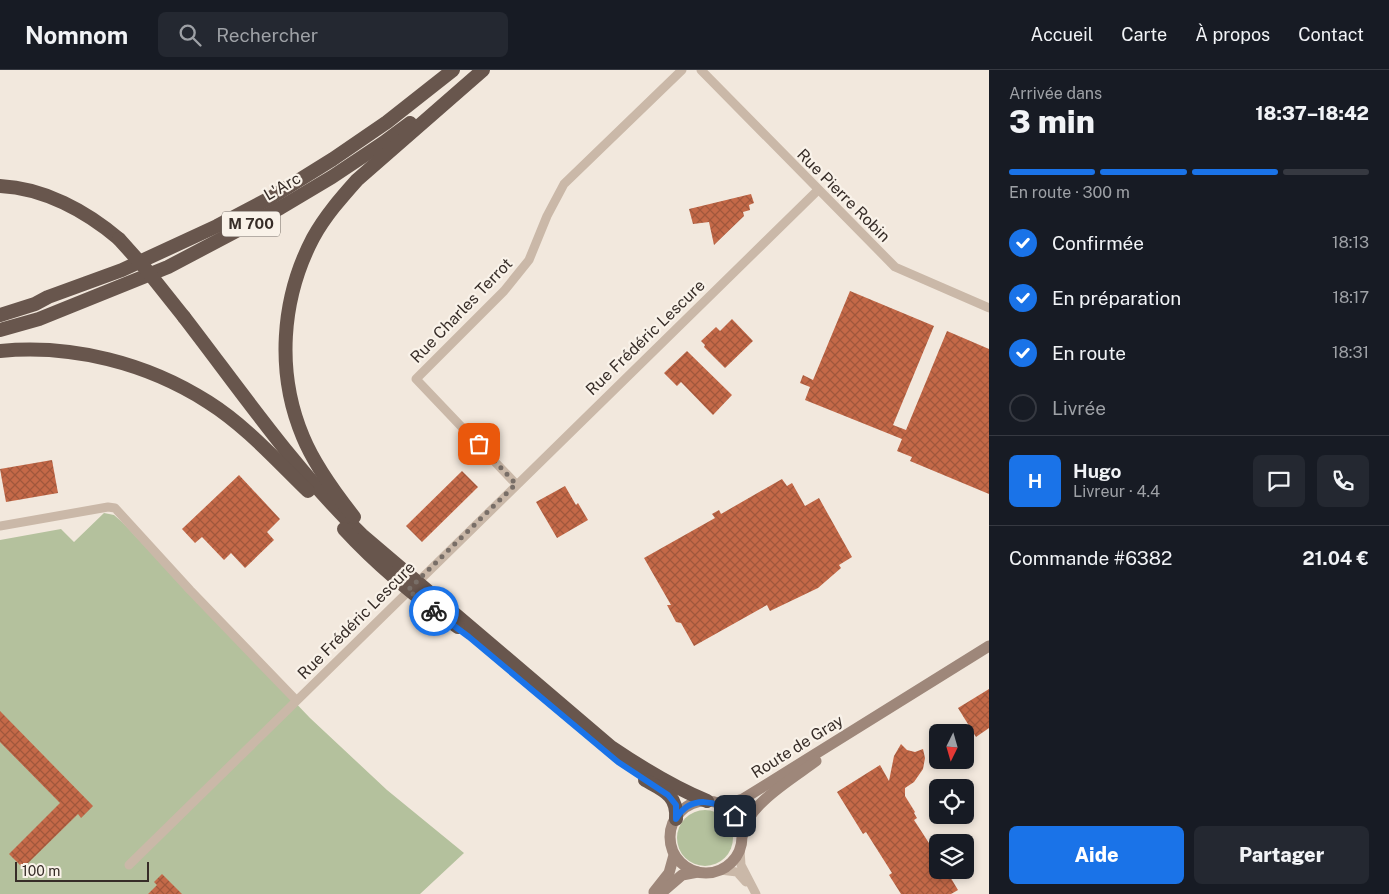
<!DOCTYPE html>
<html lang="fr">
<head>
<meta charset="utf-8">
<style>
	body { margin:0; font-family:"Public Sans",sans-serif; background:#242831; color:#f1f3f6; height:100vh; display:flex; flex-direction:column; font-size:19px; white-space:nowrap }
	* { box-sizing:border-box; margin:0 }
	p { font-size:16px; color:#9ea1a6 }
	.icon { flex:none; width:28px; height:28px; fill:none; stroke:currentColor; stroke-width:2; stroke-linecap:round; stroke-linejoin:round }
	.map { position:relative; flex:1; overflow:hidden }
	.details { display:flex; flex-direction:column; background:#171b24; width:400px }
	.details>* { flex:none }
	.needle { width:32px; rotate:185deg }
	.fabs { position:absolute; left:929px; top:654px; display:grid; gap:10px }
	.fabs a { display:grid; place-items:center; width:45px; height:45px; border-radius:8px; background:#171b24; box-shadow:0 2px 8px #0003; font-size:25px }
	.scale { position:absolute; left:15px; bottom:12px; width:134px; box-sizing:border-box; padding-left:5px; border:2px solid #372d28; border-top:0; font-size:14px; line-height:18px; white-space:nowrap; color:#372d28; -webkit-text-stroke:4px #f9f2e9; paint-order:stroke }
	.pin { position:absolute; display:grid; place-items:center; width:42px; height:42px; color:#fff; margin:-21px; border-radius:10px; box-shadow:0 2px 8px #0006 }
	.courier { position:absolute; display:grid; place-items:center; width:50px; height:50px; margin:-25px; border:4px solid #1a73e8; border-radius:50%; background:#fff; color:#222; box-shadow:0 1px 6px #0007 }
	.head em { font-style:normal; font-weight:800 }
	.head div { display:flex; flex-direction:column-reverse }
	.head { display:flex; align-items:center; justify-content:space-between; height:85px; padding:0 20px }
	h1 { font-size:32px; font-weight:800; line-height:38px }
	.bar { display:grid; grid-template-columns:repeat(4,1fr); gap:8px 5px; align-content:center; height:60px; padding:0 20px }
	.bar i { height:6px; border-radius:4px; background:#363941 }
	.bar .on { background:#1a73e8 }
	.bar p { grid-column:span 4 }
	.line { display:flex; align-items:center; gap:12px; padding:0 20px; border-top:1px solid #363941 }
	.line div { flex:1 }
	.round { display:grid; place-items:center; flex:none; width:52px; height:52px; border-radius:8px; background:#242831 }
	ol { padding:0 20px; list-style:none }
	li { display:flex; align-items:center; gap:15px; height:55px }
	li p { margin-inline-start:auto }
	li .icon { padding:5px; border-radius:50%; background:#1a73e8; color:#fff; stroke-width:4 }
	li:last-child { color:#9ea1a6 }
	li i { width:28px; height:28px; border:2px solid #363941; border-radius:50% }
	.button { display:flex; gap:10px; margin-top:auto; padding:10px 20px }
	.button a { flex:1; height:58px; border-radius:8px; background:#1a73e8; color:#fff; font-size:20px; font-weight:800; line-height:58px; text-align:center }
	.button a+a { background:#242831; color:#f1f3f6 }
	header { display:flex; align-items:center; gap:30px; box-sizing:border-box; height:70px; padding:0 25px; background:#171b24; border-bottom:1px solid #363941 }
	header strong { font-size:24px }
	nav { display:flex; gap:28px; margin-inline-start:auto; font-size:18px }
	.search { width:350px; height:45px; background:#242831; display:flex; align-items:center; gap:12px; box-sizing:border-box; padding:0 18px; border-radius:8px; color:#9ea1a6; font-size:19px }
	main { display:flex; flex:1; min-height:0 }
	.map>svg:first-child { display:block }
	.green { fill:#b4c19d }
	.building { fill:url(#building-cross-hatch) }
	.lines { fill:none; stroke-linecap:round; stroke-linejoin:round }
	.minor { stroke:#cab8a8; stroke-width:9 }
	.secondary { stroke:#9e877a; stroke-width:11 }
	.trunk { stroke:#68564d; stroke-width:14 }
	.trunk-bridge { stroke:#68564d; stroke-width:14 }
	.done { stroke:#786e67; stroke-width:5; stroke-dasharray:0 9 }
	.route { stroke:#1a73e8; stroke-width:6 }
	.labels { text-anchor:middle; stroke-width:4.5; stroke-linejoin:round; paint-order:stroke }
	.shield { fill:#f9f2e9; stroke:#716862; stroke-width:1 }
	.shield-label { font-size:15px; font-weight:bold; fill:#372d28 }
	.street-label { font-size:16px; fill:#372d28; stroke:#f9f2e9 }
</style>
</head>
<body>
<header>
<strong>Nomnom</strong>
<div class="search"><svg class="icon" aria-label="search" viewBox="0 0 24 24"><circle cx="10" cy="10" r="6"/><path d="M15 15l6 6"/></svg>Rechercher</div>
<nav><a>Accueil</a><a>Carte</a><a>À propos</a><a>Contact</a></nav>
</header>
<main>
<div class="map">
<svg width="989" height="824" viewBox="0 0 989 824">
	<defs>
		<pattern id="building-cross-hatch" width="8" height="8" patternUnits="userSpaceOnUse" patternTransform="scale(1.25)"><rect width="8" height="8" fill="#c46948"/><path d="M0 0l8 8M0 8l8-8" fill="none" stroke="#a0573c"/></pattern>
	</defs>
	<rect width="100%" height="100%" fill="#f2e8dd"/>
	<g class="green">
		<path d="M104,443L114,445L122,452L310,648L387,720L464,783L420,824H0V470L61,459L74,472Z"/>
		<circle cx="705" cy="768" r="28"/>
	</g>
	<g class="building">
		<path d="M751,124L754,133L749,135L750,140L743,142L744,146L714,175L709,152L693,154L689,139Z"/>
		<path d="M850,221L934,256L893,355L906,360L947,261L989,279V424L910,391L912,387L897,381L902,369L805,330L810,317L800,313L803,305L813,310Z"/>
		<path d="M732,249L753,271L725,298L704,277L705,275L701,271L716,257L720,261Z"/>
		<path d="M687,281L732,325L713,345L681,312L677,316L664,303Z"/>
		<path d="M52,390L58,423L6,432L0,399Z"/>
		<path d="M462,401L478,417L422,472L406,456Z"/>
		<path d="M239,405L280,449L267,462L274,470L245,498L231,483L224,490L202,467L195,473L182,459Z"/>
		<path d="M782,409L787,416L792,413L805,436L819,428L852,487L839,495L841,498L818,518L770,541L767,535L694,576L681,553L676,552L667,535H671L644,488L715,448L712,444L719,440L721,444Z"/>
		<path d="M565,416L576,435L578,433L588,450L557,468L536,432Z"/>
		<path d="M989,619V658L976,667L958,638Z"/>
		<path d="M0,641L93,736L81,748L78,744L23,798L9,784L60,733L0,672Z"/>
		<path d="M901,674L907,680L915,682L923,679L925,688L923,699L914,712L905,718V726L915,742L914,743L917,748L914,750L938,787V800H946L958,820L951,824H901L889,805L892,803L866,762L863,764L837,722L880,695L889,711L894,686Z"/>
		<path d="M162,804L182,824H148L157,815L154,812Z"/>
	</g>
	<g class="lines">
		<g class="minor">
			<path d="M701,0L895,197L989,238"/>
			<path d="M516,414L416,309L504,221L529,190L547,146L564,114L682,0"/>
			<path d="M0,456L108,437L115,438L190,520L296,630"/>
			<path d="M740,780L741,795L756,824"/>
			<path d="M129,795L818,120"/>
			<path d="M720,800L737,802L746,812"/>
		</g>
		<g class="secondary">
			<circle cx="706" cy="767" r="36"/>
			<path d="M718,733H729L743,729L989,576"/>
			<path d="M743,764C745,736 795,707 816,691"/>
			<path d="M654,822L669,803L674,785"/>
			<path d="M660,824L682,805L698,802"/>
		</g>
		<g class="trunk">
			<path d="M0,116C44,118 86,141 119,169"/>
			<path d="M0,245L35,234L48,227L122,200L217,156L272,127L333,89L387,52L453,0"/>
			<path d="M184,247C241,321 295,400 362,465L611,677C642,698 673,717 707,731"/>
			<path d="M0,260L39,249L168,197L280,138L332,107L383,73L410,53"/>
			<path d="M0,281C72,274 147,293 208,332C246,356 276,390 308,421"/>
			<path d="M354,447C335,423 315,396 303,367C276,303 281,229 313,168C325,146 341,128 357,110L483,0"/>
			<path d="M344,459C378,496 417,528 458,557"/>
			<path d="M645,710C663,720 678,725 676,749"/>
		</g>
		<path class="trunk-bridge" d="M119,169L145,198L184,247"/>
	</g>
	<g class="lines">
		<path class="done" d="M434,541L408,520L516,414L479,374"/>
		<path class="route" d="M434,541L469,567L618,692L668,725L676,735V749C690,725 717,729 735,746"/>
	</g>
	<g class="labels">
		<rect class="shield" x="222" y="141.5" width="58" height="25" rx="4"/>
		<g class="shield-label">
			<text x="251" y="159">M 700</text>
		</g>
		<g class="street-label">
			<text transform="translate(282 116) rotate(-30)" y="6">L'Arc</text>
			<text transform="translate(844 125) rotate(45)" y="6">Rue Pierre Robin</text>
			<text transform="translate(461 240) rotate(-46)" y="6">Rue Charles Terrot</text>
			<text transform="translate(645 267) rotate(-44)" y="6">Rue Frédéric Lescure</text>
			<text transform="translate(356 550) rotate(-45)" y="6">Rue Frédéric Lescure</text>
			<text transform="translate(797 676) rotate(-32)" y="6">Route de Gray</text>
		</g>
	</g>
</svg>
<div class="fabs">
<a><svg class="needle" viewBox="-14 -14 28 28"><path d="M0-13l5 13h-10z" fill="#e53935"/><path d="M0 13l5-13h-10z" fill="#9ea1a6"/></svg></a>
<a><svg class="icon" aria-label="locate" viewBox="0 0 24 24"><circle cx="12" cy="12" r="6"/><path d="M12 2v4M12 18v4M2 12h4M18 12h4"/></svg></a>
<a><svg class="icon" aria-label="layers" viewBox="0 0 24 24"><path d="M12 4l9 5-9 5-9-5zM3 14l9 5 9-5"/></svg></a>
</div>
<div class="scale">100 m</div>
<div class="pin" style="left:479px;top:374px;background:#ea580c"><svg class="icon" aria-label="bag" viewBox="0 0 24 24"><path d="M5 8h14l-1 12H6zM9 8a3 3 0 0 1 6 0"/></svg></div>
<div class="pin" style="left:735px;top:746px;background:#1f2937"><svg class="icon" aria-label="home" viewBox="0 0 24 24"><path d="M3 11l9-7 9 7M6 9v11h12V9"/></svg></div>
<div class="courier" style="left:434px;top:541px"><svg class="icon" aria-label="bike" viewBox="0 0 24 24"><circle cx="6" cy="16" r="4"/><circle cx="18" cy="16" r="4"/><path d="M6 16l4-8h5l3 8M10 8l3 8H6M13 5h3"/></svg></div>
</div>
<section class="details">
<div class="head"><div><h1>3 min</h1><p>Arrivée dans</p></div><em>18:37–18:42</em></div>
<div class="bar"><i class="on"></i><i class="on"></i><i class="on"></i><i></i><p>En route · 300 m</p></div>
<ol>
<li><svg class="icon" aria-label="check" viewBox="0 0 24 24"><path d="M5 12l5 5 9-10"/></svg>Confirmée<p>18:13</p></li>
<li><svg class="icon" aria-label="check" viewBox="0 0 24 24"><path d="M5 12l5 5 9-10"/></svg>En préparation<p>18:17</p></li>
<li><svg class="icon" aria-label="check" viewBox="0 0 24 24"><path d="M5 12l5 5 9-10"/></svg>En route<p>18:31</p></li>
<li><i></i>Livrée</li>
</ol>
<div class="line" style="height:90px"><b class="round" style="background:#1a73e8;color:#fff">H</b><div><b>Hugo</b><p>Livreur · 4.4</p></div><a class="round"><svg class="icon" aria-label="chat" viewBox="0 0 24 24"><path d="M4 5h16v11H9l-5 4z"/></svg></a><a class="round"><svg class="icon" aria-label="phone" viewBox="0 0 24 24"><path d="M5 4h4l2 5-3 2q2 4 5 5l2-3 5 2v4C11 20 4 13 5 4z"/></svg></a></div>
<div class="line" style="height:65px"><div>Commande #6382</div><b>21.04 €</b></div>
<div class="button"><a>Aide</a><a>Partager</a></div>
</section>
</main>
</body>
</html>
